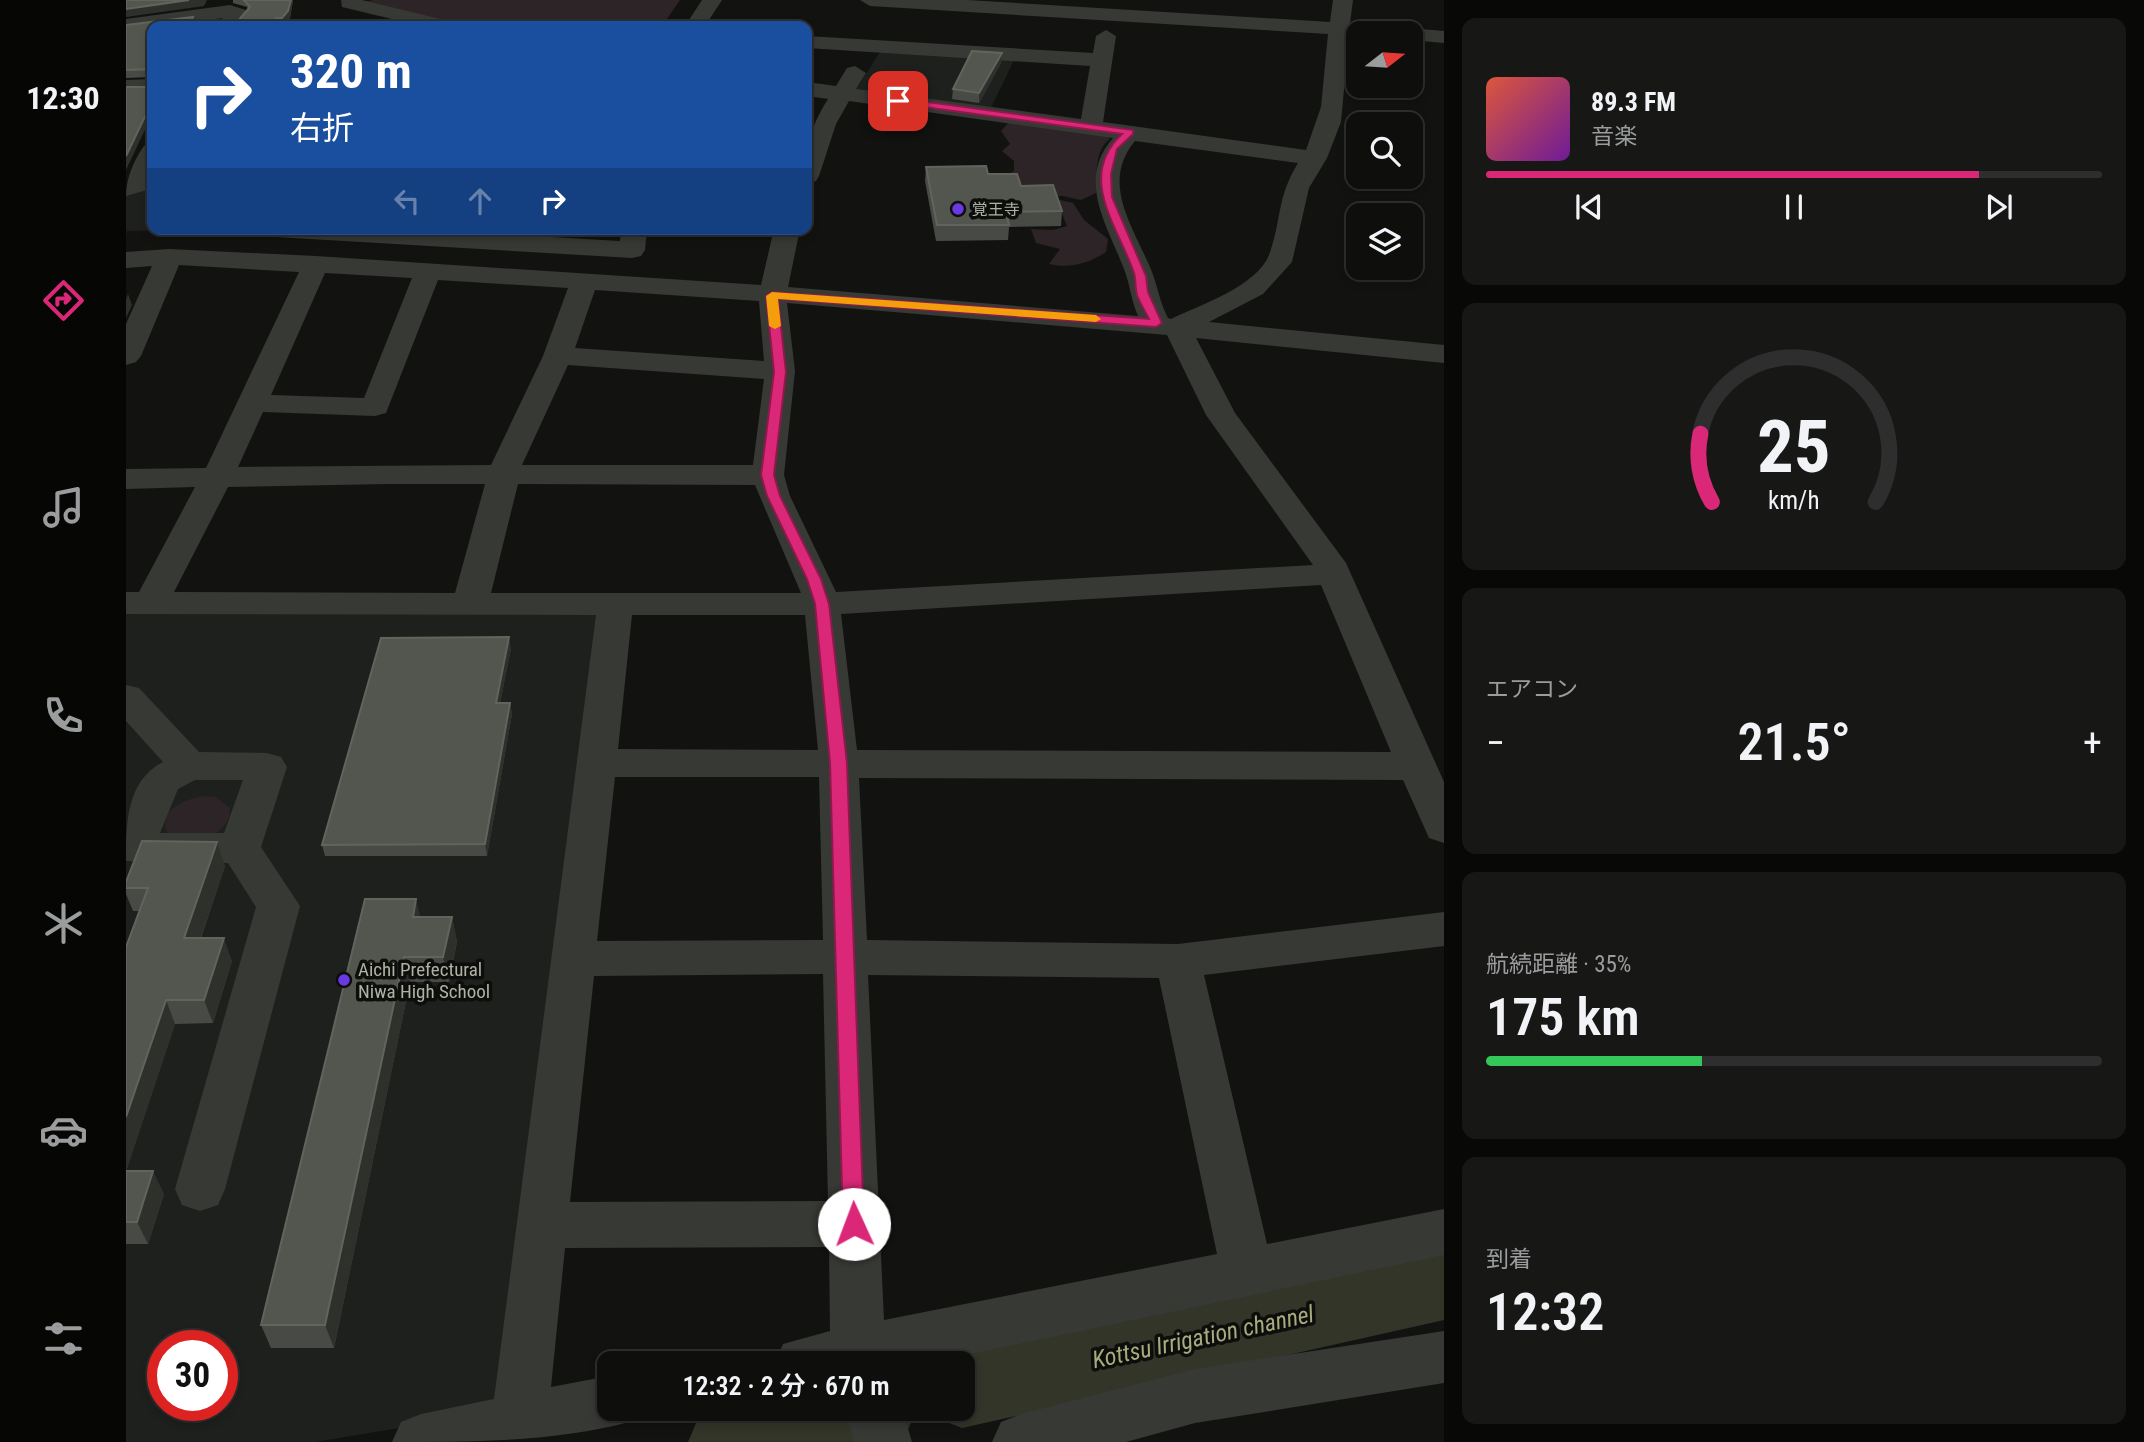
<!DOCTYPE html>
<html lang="ja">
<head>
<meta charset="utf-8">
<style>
	:root { --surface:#0e0e0d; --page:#171716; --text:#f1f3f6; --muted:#9b9c9d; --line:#2e2e2e; --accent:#db2777 }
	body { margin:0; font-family:"Roboto Condensed","Noto Sans JP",sans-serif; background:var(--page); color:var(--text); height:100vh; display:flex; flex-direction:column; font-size:26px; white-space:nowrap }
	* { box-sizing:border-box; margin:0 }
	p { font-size:23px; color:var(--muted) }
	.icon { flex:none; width:38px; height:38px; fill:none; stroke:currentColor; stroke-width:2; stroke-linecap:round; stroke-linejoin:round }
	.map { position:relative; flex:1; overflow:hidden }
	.sheet { display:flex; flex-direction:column; gap:18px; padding:18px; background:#080807; width:700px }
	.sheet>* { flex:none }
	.banner { position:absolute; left:21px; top:21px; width:665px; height:214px; border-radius:14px; box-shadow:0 4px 10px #0003,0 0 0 2px var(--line); background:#1a4fa0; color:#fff; overflow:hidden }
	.needle { width:46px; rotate:73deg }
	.fabs { position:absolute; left:1220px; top:21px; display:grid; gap:14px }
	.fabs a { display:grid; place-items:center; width:77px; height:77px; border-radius:14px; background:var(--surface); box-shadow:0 4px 10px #0003,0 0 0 2px var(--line); font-size:35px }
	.speed { position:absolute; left:21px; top:1330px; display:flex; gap:14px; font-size:35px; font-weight:700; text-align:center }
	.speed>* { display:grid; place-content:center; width:91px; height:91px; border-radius:50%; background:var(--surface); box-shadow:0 4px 10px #0003,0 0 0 2px var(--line); line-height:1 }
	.speed .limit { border:10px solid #d22; background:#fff; color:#111 }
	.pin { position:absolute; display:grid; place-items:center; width:60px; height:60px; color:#fff; margin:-30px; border-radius:14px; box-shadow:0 4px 10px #0006 }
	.me { position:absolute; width:77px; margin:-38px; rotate:358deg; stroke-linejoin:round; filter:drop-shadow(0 0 5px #0008) }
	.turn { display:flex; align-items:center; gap:24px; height:147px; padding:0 28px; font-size:32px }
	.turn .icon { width:91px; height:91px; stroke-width:2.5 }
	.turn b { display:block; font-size:49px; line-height:60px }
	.lanes { display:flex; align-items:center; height:66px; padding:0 28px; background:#0003; justify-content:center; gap:35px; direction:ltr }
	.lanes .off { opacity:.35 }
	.big { font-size:52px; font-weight:600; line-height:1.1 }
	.sheet .widget { flex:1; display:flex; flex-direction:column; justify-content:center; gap:10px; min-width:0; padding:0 24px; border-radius:14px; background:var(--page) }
	.sheet .dial { align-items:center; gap:0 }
	.dial svg { height:182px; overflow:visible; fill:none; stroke:var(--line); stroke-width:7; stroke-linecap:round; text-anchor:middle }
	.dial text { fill:var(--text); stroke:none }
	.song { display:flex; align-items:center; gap:21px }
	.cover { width:84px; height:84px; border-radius:10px; background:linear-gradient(135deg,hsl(10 70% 55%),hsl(280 70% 35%)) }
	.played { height:7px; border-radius:4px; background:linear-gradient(90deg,var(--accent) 80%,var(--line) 80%) }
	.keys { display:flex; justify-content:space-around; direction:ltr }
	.heat { display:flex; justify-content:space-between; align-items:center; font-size:38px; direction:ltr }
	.charge { height:10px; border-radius:5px; background:linear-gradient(90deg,#34c759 35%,var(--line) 0) }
	.trip { position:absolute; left:471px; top:1351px; width:378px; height:70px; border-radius:14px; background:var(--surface); box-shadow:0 4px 10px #0003,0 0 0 2px var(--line); font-weight:600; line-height:70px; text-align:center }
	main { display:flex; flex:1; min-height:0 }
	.tabs { display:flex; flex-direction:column; width:126px; justify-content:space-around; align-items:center; background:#060605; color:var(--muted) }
	.tabs .icon { width:49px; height:49px }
	.tabs .active { color:var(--accent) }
	.tabs b { font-size:32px; color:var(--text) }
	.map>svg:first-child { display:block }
	.built { fill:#1e201e; fill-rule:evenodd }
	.green { fill:#2c2426 }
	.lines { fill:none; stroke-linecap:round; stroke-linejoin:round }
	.river { fill:#343529; fill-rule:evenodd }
	.minor { fill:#373935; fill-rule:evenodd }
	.wall { fill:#484b45 }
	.shaded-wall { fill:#2e302c }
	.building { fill:#53564f; stroke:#61645d; stroke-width:2 }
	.route { fill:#db2777; stroke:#8e194d; stroke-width:2 }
	.slow { fill:#f59e0b }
	.poi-dot { fill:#6a39e3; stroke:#0d0e0c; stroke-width:2.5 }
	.labels { text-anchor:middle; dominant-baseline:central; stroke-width:7; stroke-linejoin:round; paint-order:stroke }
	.far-poi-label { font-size:16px; fill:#aeb2a4; stroke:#0d0e0c; text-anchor:start }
	.poi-label { font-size:19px; fill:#aeb2a4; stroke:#0d0e0c; text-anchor:start }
	.near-water-label { font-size:24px; font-style:italic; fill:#a7ab7d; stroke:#0d0e0c }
</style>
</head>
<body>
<main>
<nav class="tabs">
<b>12:30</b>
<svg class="icon active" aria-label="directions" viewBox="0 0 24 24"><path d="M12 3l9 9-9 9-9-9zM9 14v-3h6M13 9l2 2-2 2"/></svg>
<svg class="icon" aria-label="music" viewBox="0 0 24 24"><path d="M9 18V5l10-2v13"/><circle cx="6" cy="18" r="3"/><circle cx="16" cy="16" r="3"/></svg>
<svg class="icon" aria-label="phone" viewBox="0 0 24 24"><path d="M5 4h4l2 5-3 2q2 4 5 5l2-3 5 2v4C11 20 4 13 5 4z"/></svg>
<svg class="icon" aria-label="climate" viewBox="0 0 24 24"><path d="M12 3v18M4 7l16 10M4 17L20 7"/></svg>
<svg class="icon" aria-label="car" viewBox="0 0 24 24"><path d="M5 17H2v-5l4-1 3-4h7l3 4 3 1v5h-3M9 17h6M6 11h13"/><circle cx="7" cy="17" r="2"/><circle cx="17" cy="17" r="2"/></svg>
<svg class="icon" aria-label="filters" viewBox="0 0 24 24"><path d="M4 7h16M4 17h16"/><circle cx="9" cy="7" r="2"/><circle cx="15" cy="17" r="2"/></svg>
</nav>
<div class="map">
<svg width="1318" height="1442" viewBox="0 0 1318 1442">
	<rect width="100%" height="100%" fill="#121311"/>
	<path class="built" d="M 756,49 L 890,56 L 864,110 L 729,91 Z
		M 26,189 L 26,229 L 50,230 L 1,231 L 0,235 L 0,193 Z
		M 0,610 L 472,610 L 374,1411 L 189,1442 L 0,1442 ZM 37,1346 L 96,1346 L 96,1405 L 37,1405 Z"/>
	<path class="green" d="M 248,0 L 554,0 L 536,26 L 328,26 L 238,6 L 237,2 Z
		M 882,123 L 981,136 L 984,139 C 968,150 971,175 970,193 L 955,200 L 937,196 L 913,198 L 879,176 L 888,171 L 888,161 L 876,151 L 884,144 L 875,131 Z
		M 930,199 L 947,203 L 958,220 L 982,239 L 980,252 C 964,263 943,269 923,264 L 934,249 L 910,243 L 905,229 L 927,230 L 941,226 Z
		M 80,796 L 90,797 L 104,808 C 104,821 98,827 88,835 L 42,834 C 30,810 60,798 80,796 Z"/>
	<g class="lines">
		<path class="river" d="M 1318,1250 L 1318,1320 L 836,1428 L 808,1417 L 805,1409 L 836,1409 L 836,1363 L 808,1363 L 836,1352 Z
			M 586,1409 L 791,1409 L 779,1436 L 765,1442 L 562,1442 L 574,1414 Z"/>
		<path class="minor" d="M 215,0 L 236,0 L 327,22 L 330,26 L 295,26 L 216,7 Z
			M 576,0 L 596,0 L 579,26 L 559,26 Z
			M 734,0 L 841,0 L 1204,22 L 1207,0 L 1227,0 L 1224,23 L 1318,31 L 1318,43 L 1284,40 L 1284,33 L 1223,36 L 1215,122 L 1201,158 L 1183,188 L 1166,262 L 1137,294 L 1083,322 L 1318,345 L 1318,363 L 1070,338 L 1109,413 L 1220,563 L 1318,782 L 1318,843 L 1303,838 L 1277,780 L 733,778 L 741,940 L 1052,944 L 1318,912 L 1318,946 L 1078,975 L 1141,1244 L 1318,1209 L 1318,1255 L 801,1363 L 649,1363 L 657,1344 L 704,1331 L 703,1247 L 439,1248 L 425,1387 L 483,1376 L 483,1409 L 509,1409 L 503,1422 C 429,1442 345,1442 266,1442 L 275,1422 L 295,1414 L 368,1399 L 470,615 L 0,614 L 0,592 L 13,592 L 69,487 L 0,489 L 0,469 L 80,468 L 173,272 L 53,265 L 15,356 L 10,362 L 0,365 L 0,324 L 26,266 L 0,268 L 0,252 L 43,249 L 190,256 L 635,285 L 648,229 L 674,229 L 662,287 L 1012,316 C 1005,300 1004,284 998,269 C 981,225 950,180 987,138 L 723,101 L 710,124 L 693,176 L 690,181 L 681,183 C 681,145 682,131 702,99 L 681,96 L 681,82 L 710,86 L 721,68 L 729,66 L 740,73 L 730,89 L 955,119 L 964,66 L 681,48 L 681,36 L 967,53 L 970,36 L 980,30 L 990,36 L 977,122 L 1180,150 L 1195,107 L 1202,34 L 744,6 ZM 1009,141 L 1172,163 C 1150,199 1156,220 1143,255 C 1131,286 1074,305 1045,319 L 1042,318 C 1034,303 1032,288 1026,272 C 1009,229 973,184 1009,141 ZM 199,273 L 286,278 L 238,398 L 145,395 ZM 312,280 L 442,288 L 417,356 L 365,465 L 112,467 L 137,412 L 249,416 L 260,413 ZM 469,290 L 633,301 L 638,361 L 449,348 ZM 661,303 L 1041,335 L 1080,415 L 1187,565 L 710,592 L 664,496 L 658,475 L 669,371 ZM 442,365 L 638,379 L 627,465 L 396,465 ZM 262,484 L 359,484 L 329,593 L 48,592 L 102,487 ZM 392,484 L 629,485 L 675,593 L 365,593 ZM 1195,585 L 1265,752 L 731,750 L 715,614 ZM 506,615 L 679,615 L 692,750 L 492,749 ZM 489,777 L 693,777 L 697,940 L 471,941 ZM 697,974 L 702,1201 L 444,1202 L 468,976 ZM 742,975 L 1033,978 L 1091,1254 L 758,1320 Z
			M 104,5 L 120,10 L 123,14 L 112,26 L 90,26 L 97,18 L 0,31 L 0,19 Z
			M 26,79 L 26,93 L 0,94 L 0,80 Z
			M 26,144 L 24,185 L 21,190 L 0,196 C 0,180 7,161 18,146 Z
			M 137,229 L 286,229 L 494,241 L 495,229 L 521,229 L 519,250 L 515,256 L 506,258 L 150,237 L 141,234 Z
			M 0,685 L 13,688 L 73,752 L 141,753 L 155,757 L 161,767 L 135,847 L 174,906 L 99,1189 L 92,1205 L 74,1211 L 56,1205 L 49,1189 L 130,907 L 102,863 L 0,861 C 0,824 0,781 37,762 L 0,721 ZM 69,780 L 117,780 L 98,833 L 34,833 L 52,789 Z
			M 1318,1331 L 1318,1383 L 1069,1423 L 1000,1442 L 866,1442 L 875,1422 L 895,1414 L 1069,1369 Z
			M 720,1409 L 776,1409 L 786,1442 L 728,1442 Z"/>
	</g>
	<path class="wall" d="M 107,0 L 167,0 L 164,18 L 158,25 L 152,25 L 112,21 L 122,10 L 121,7 L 107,3 Z
		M 67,17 L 69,24 L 26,115 L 26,77 L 0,78 L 0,25 Z
		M 876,53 L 875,63 L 853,103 L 826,99 L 827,89 Z
		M 800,167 L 862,174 L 895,186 L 936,211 L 935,226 L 883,227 L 882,240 L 810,241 L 799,181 Z
		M 385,648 L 374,703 L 384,703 L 386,714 L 361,856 L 199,856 L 196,845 Z
		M 99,866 L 75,938 L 106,961 L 87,1023 L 49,1024 L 0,1171 L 38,1194 L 22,1244 L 0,1244 L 0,947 L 13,911 L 7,911 L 0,894 L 0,882 Z
		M 294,917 L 326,917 L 331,942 L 323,982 L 284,982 L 208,1348 L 145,1348 L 135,1325 Z"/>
	<path class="shaded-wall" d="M 63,0 L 81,0 L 78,6 L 0,17 L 0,9 Z
		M 165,0 L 167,0 L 164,18 L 158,25 L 156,18 Z
		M 67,17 L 69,24 L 68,26 L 63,26 Z
		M 150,18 L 151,26 L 146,26 Z
		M 876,53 L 875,63 L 853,103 L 853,93 Z
		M 26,102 L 26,115 L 0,170 L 0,156 Z
		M 2,294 L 6,305 L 0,318 L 0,299 Z
		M 383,637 L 385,648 L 372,714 L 370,703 Z
		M 384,703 L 386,714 L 361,856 L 359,844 Z
		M 91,842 L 99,866 L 67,961 L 58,938 Z
		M 290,899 L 296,924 L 287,917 Z
		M 326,917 L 331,942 L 323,982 L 317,957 Z
		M 98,938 L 106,961 L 87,1023 L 78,1000 Z
		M 278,957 L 284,982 L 208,1348 L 199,1325 Z
		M 40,1000 L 49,1024 L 0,1172 L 0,1117 Z
		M 27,1171 L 38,1194 L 22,1244 L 11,1222 Z"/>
	<path class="building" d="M 0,0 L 63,0 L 0,9 Z
		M 117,0 L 165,0 L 162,11 L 156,18 L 150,18 L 146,26 L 97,26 L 98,22 L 112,21 L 124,7 L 119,1 Z
		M 67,17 L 63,26 L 26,26 L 26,102 L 0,156 L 0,87 L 26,87 L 26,69 L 0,70 L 0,25 Z
		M 846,51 L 876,53 L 853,93 L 827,89 Z
		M 860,166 L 862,174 L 891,174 L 895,186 L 927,185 L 936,211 L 880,212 L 883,225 L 811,225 L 800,167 Z
		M 383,637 L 370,703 L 384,703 L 359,844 L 196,845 L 255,638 Z
		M 16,841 L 91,842 L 58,938 L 98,938 L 78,1000 L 40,1000 L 0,1117 L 0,947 L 22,888 L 0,888 L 0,882 Z
		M 239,899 L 290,899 L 287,917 L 326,917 L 317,957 L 278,957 L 199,1325 L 135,1325 Z
		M 0,1171 L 27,1171 L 11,1222 L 0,1222 Z"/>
	<path class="route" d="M 772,98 L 1007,130 L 1007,134 L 991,149 L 985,174 L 986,197 L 1020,276 L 1022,292 L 1036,323 L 1030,327 L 652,299 L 660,372 L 648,475 L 654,496 L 695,579 L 703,604 L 721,763 L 738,1224 L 735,1231 L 728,1234 L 720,1231 L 717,1224 L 704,763 L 689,604 L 681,579 L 641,496 L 635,475 L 648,372 L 640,296 L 646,292 L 1023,319 C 1019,311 1014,303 1011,295 C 1009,288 1010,280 1008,273 C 992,226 950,177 996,134 L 768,103 Z"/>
	<path class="slow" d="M 646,292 L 970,315 L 975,319 L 970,322 L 652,299 L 655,326 L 649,329 L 643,326 L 640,296 Z"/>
	<g class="poi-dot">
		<circle cx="832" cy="209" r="7"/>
		<circle cx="218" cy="980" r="7"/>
	</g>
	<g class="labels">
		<g class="far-poi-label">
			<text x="846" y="209">覚王寺</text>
		</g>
		<g class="poi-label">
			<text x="232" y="969">Aichi Prefectural<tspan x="232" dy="22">Niwa High School</tspan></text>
		</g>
		<g class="near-water-label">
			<text transform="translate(1077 1337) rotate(-12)">Kottsu Irrigation channel</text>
		</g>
	</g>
</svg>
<div class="fabs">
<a><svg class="needle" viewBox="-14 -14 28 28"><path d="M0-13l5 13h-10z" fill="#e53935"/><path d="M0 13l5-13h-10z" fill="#9b9c9d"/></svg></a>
<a><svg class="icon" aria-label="search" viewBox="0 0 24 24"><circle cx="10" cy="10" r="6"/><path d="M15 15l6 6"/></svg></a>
<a><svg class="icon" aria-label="layers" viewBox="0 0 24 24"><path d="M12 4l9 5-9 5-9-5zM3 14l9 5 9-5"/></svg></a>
</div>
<div class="speed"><div class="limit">30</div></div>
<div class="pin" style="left:772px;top:101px;background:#d93025"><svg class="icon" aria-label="arrive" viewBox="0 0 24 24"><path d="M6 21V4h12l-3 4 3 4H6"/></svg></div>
<svg class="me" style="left:728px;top:1224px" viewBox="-20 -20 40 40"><circle r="19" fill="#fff"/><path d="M0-13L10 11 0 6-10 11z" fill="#db2777"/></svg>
<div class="trip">12:32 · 2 分 · 670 m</div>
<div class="banner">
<div class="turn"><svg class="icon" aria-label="right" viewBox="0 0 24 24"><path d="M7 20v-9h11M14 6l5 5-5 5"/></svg><div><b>320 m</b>右折</div></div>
<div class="lanes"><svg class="icon off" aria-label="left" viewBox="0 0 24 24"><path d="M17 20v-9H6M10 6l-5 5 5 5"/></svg><svg class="icon off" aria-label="ahead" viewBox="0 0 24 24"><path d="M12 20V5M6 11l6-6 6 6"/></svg><svg class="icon" aria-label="right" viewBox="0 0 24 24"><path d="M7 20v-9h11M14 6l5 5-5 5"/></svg></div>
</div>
</div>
<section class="sheet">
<div class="widget">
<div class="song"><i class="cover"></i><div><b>89.3 FM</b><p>音楽</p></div></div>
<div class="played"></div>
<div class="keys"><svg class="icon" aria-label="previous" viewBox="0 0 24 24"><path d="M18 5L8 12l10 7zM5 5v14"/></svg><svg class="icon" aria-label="pause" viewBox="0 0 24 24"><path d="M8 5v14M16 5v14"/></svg><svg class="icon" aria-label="next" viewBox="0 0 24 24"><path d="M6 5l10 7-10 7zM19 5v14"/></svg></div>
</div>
<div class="widget dial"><svg viewBox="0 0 100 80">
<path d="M14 69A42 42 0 1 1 86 69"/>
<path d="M14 69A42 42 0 0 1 9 39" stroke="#db2777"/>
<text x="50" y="56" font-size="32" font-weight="700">25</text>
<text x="50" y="72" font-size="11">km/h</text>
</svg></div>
<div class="widget"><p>エアコン</p>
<div class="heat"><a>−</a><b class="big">21.5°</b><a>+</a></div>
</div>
<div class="widget"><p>航続距離 · 35%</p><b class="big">175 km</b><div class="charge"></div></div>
<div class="widget"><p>到着</p><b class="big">12:32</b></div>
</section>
</main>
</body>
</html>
